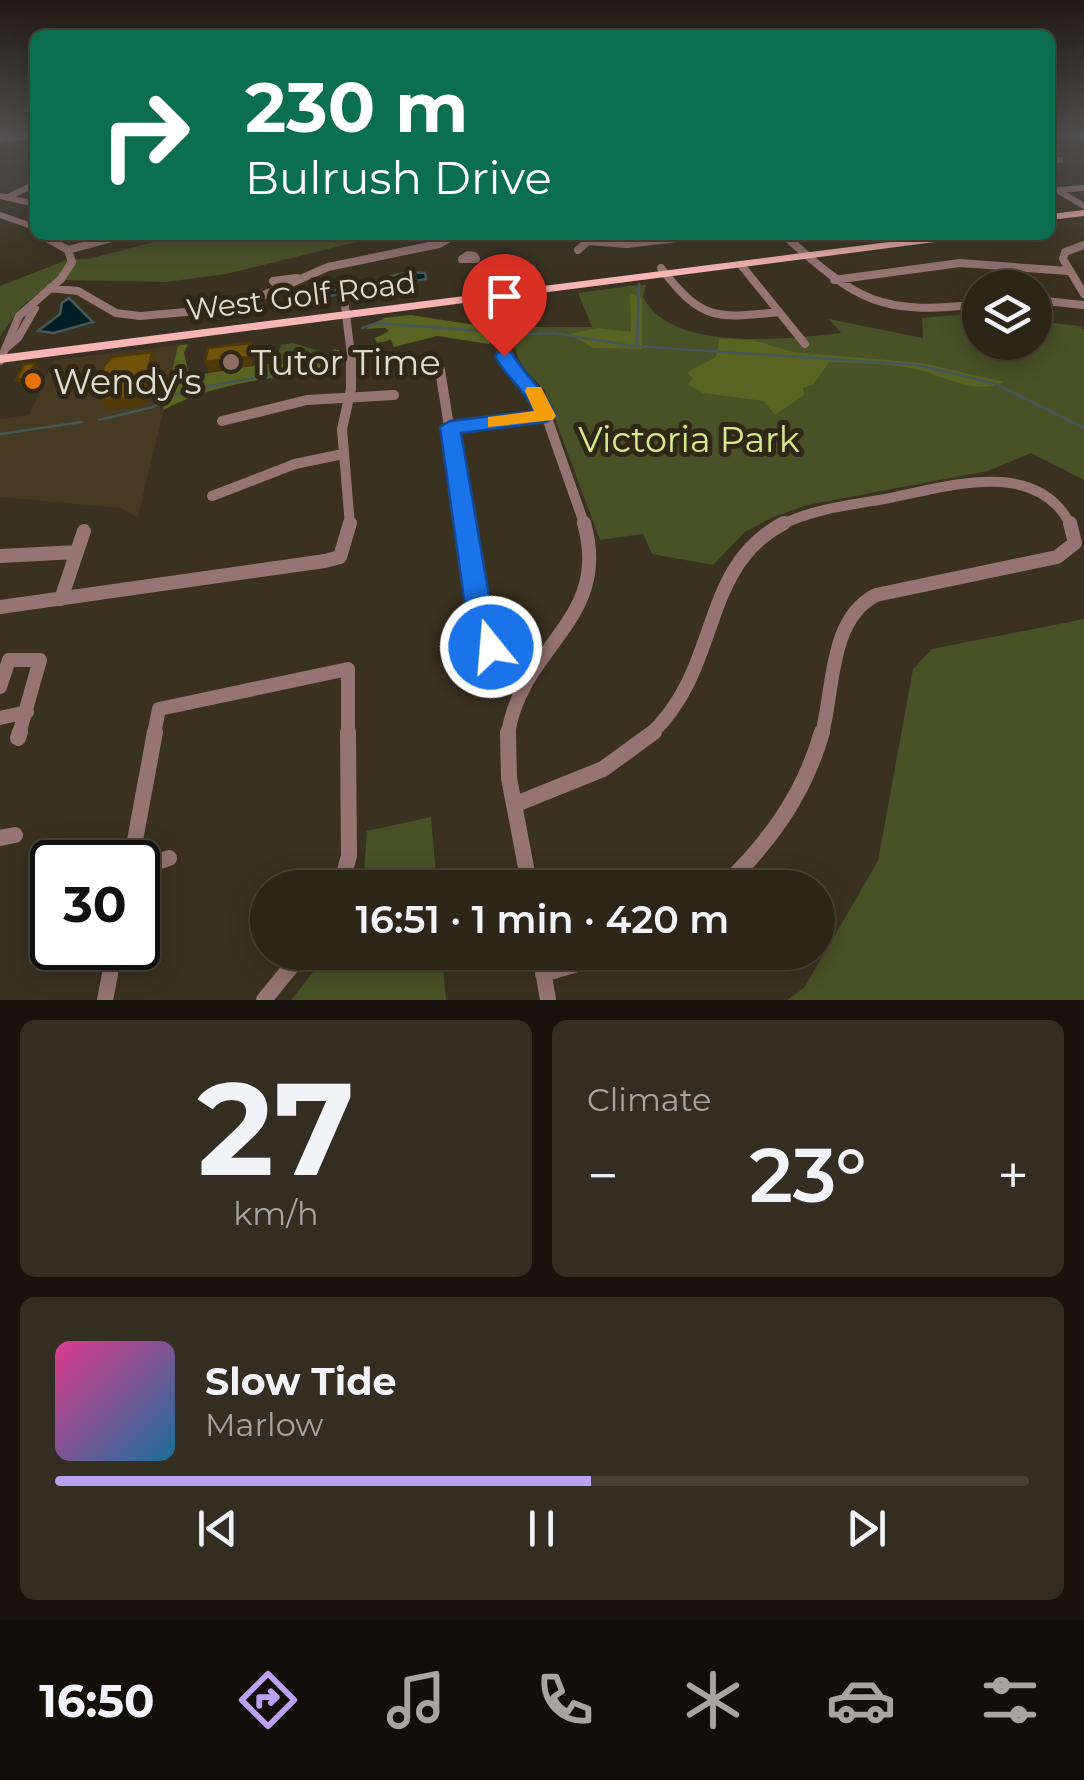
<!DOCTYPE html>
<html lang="en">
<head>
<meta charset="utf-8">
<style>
	:root { --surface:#2c2518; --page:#342d21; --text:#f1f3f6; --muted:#a6a5a2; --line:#484237; --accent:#bca0f2 }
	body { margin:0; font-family:Montserrat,sans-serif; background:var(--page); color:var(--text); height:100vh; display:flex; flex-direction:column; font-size:38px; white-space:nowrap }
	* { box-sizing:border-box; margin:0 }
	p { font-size:32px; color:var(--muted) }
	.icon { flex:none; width:55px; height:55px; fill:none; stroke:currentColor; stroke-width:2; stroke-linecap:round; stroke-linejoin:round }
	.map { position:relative; height:1000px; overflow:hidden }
	.side { display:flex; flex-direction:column; gap:20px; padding:20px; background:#18140d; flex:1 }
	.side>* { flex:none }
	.banner { position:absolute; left:30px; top:30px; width:1025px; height:210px; border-radius:15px; box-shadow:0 5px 25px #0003,0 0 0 2px var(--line); background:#0b6e4f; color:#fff; overflow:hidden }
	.tools { position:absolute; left:962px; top:270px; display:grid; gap:20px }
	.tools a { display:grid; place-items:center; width:90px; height:90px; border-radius:50%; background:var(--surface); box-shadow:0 5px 25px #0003,0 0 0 2px var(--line); font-size:50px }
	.speed { position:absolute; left:30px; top:840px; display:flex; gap:20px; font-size:50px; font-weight:700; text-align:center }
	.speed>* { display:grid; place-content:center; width:130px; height:130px; border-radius:50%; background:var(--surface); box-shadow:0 5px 25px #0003,0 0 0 2px var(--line); line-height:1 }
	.speed .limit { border:5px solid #111; border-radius:15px; background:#fff; color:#111 }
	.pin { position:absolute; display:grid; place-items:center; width:85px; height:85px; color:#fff; margin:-102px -42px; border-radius:50% 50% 50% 0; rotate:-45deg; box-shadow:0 0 10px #0007 }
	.pin .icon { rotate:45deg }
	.me { position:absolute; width:110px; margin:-55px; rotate:343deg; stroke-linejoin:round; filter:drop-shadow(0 0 8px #0008) }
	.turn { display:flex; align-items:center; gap:35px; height:210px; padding:0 50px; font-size:45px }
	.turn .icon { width:130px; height:130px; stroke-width:2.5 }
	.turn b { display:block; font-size:70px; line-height:85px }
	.big { font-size:75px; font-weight:600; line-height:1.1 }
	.side .card { flex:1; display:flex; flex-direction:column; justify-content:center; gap:15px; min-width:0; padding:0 35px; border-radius:15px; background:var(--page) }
	.side .dial { align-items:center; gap:0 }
	.dial b { font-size:130px; line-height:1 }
	.song { display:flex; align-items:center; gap:30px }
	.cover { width:120px; height:120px; border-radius:15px; background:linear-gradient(135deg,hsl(330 70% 55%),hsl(200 70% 35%)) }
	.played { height:10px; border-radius:5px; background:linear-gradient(90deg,var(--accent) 55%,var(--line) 55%) }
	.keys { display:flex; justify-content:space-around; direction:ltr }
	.heat { display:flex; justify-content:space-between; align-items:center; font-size:55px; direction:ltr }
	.side .tiles { flex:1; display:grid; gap:20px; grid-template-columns:1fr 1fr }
	.card:last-child { grid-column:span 2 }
	.trip { position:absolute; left:250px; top:870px; width:585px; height:100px; border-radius:50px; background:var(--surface); box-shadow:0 5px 25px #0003,0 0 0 2px var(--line); font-weight:600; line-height:100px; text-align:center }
	.tab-bar { display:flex; height:160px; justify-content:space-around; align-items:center; background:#120f0a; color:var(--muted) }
	.tab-bar .icon { width:70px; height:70px }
	.tab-bar .on { color:var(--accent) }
	.tab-bar b { font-size:45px; color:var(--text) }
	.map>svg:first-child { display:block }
	.built { fill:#473a23 }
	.green { fill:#495126 }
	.forest { fill:#596422 }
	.water { fill:#021f25; stroke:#455758; stroke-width:2.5 }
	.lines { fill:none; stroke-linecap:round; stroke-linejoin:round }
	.stream { stroke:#455758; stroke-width:2.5 }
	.minor-far4 { stroke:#957473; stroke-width:6 }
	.minor-far3 { stroke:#957473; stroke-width:8 }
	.minor-far2 { stroke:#957473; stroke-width:10 }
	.minor-far1 { stroke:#957473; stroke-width:14 }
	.minor { stroke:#957473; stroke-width:16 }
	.major { fill:#f7b5b3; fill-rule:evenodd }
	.shaded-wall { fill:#4e3907 }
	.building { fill:#70520a; stroke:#4e3907; stroke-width:2.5 }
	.route { fill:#1a73e8; stroke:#114b97; stroke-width:2.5 }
	.slow { fill:#f59e0b }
	.education-dot { fill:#8d6e63; stroke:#302716; stroke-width:4 }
	.food-dot { fill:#e8710a; stroke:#302716; stroke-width:4 }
	.labels { text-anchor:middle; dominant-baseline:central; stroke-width:10; stroke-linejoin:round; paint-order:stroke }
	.far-street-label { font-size:30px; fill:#e0dbd0; stroke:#302716 }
	.poi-label { font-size:35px; fill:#e0dbd0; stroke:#302716; text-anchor:start }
	.park-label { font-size:35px; fill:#d7e98b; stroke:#302716 }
</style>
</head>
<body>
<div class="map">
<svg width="1084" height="1000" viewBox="0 0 1084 1000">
	<rect width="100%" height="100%" fill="#3a3120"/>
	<path class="built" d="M 179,345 L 138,517 L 120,508 L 0,497 L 0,419 L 29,415 L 54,360 Z"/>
	<path class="green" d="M 181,235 L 385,235 L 226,274 L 166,282 L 56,280 L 22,306 L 0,336 L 0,286 L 67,260 L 88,259 Z
		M 637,285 L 646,285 L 643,297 C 670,353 789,339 841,333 L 829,319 L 923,338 L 922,318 L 980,313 L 980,342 L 1035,342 L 1035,321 L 1080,326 L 1084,329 L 1084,480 L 1031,453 L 988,471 L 807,505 L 771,518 L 745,532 L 713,565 L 652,554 L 643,534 L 600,540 L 544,389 C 527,373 501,348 526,327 L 592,327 L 578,293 Z
		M 293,343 L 330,354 L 313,367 L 287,371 L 286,364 L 276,361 L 281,345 Z
		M 1084,619 L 1084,1000 L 787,1000 L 804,988 L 878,861 L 913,669 L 932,649 Z
		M 431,817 L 437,887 L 363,887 L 367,831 Z
		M 329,952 L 442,953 L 446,1000 L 291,1000 Z"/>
	<path class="forest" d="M 630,293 L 642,299 L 642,349 L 593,348 L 570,334 L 598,328 L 631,332 Z
		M 411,315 L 500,329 L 489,344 L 437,336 L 394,347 L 391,340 L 377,343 L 375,338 L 389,331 L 385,328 L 365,329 L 384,318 Z
		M 719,339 L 753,340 L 793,352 L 922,363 L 1004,382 C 976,396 941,375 915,369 C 887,363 857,363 829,362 L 814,384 L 803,388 L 804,395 L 775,415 L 764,401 L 703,393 L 688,385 L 692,378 L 687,372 L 716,357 Z
		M 188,344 L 184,352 L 189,376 C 209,374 274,360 286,364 L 288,371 C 308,370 320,364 335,350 L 339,350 L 339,369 C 280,377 217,381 163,410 L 178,346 Z"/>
	<path class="water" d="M 408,272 L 425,273 L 426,279 L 318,298 L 316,295 Z
		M 69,298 L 93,322 L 54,333 L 38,331 L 60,314 L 62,303 Z"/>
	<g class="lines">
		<path class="stream" d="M 362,328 L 377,323 L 495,332
			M 522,335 L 553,333 L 634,346 L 918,365 L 996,384 L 1084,428
			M 637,344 L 639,284
			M 99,420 L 153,407 L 171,396 L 204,387 L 313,367 L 335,350
			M 0,434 L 82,422"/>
		<path class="minor-far4" d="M 0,139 L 35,136
			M 1050,161 L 1060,160
			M 1050,186 L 1084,206
			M 1058,190 L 1083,188
			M 0,196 L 35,204
			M 8,197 L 35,184
			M 0,215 L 35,227"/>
		<path class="minor-far3" d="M 784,235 C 857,301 880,316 980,304
			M 1084,245 L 1065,252 L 1063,259 L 1084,294
			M 68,250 L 123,235
			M 578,250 L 588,241 L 627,244 L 702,235
			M 468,255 L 474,256 L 476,259 L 462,259 Z
			M 741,265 L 805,344
			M 661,268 C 701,320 714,319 779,312
			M 834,280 L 960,263 L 1068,271
			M 50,288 L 78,291 L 116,313 L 140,316 L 198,311 L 264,295 L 328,267 L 439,244 L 455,235
			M 279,288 L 273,281 L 297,278
			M 1035,300 L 1084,305
			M 345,306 L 352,363
			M 6,348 L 18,338 L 35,308
			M 0,361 L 19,316 L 61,279 L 72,262 L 68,250 L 42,235
			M 507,363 C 496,333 523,320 539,299 L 533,283"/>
		<path class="minor-far2" d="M 506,360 L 542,404 L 585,526
			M 440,370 L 465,526
			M 222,421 L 307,400 L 394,395
			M 450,427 L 546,416
			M 212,496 L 295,464 L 343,454
			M 350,526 L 342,429 L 351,389 L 351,360
			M 779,526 C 812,509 849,505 885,499 C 943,488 1037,455 1071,526"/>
		<path class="minor-far1" d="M 465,523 L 479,613 L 491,647 L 525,674
			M 0,556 L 77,552
			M 61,599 L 84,531
			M 0,607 L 325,561 L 340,557 L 350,523
			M 0,687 L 9,660 L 40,660 L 19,734
			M 0,718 L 27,712
			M 154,734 L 159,709 L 348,669 L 348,734
			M 508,734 C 521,646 612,620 584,523
			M 651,734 C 722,667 699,567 784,523
			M 822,734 C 834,688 829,619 876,595 L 1057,557 L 1075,543 L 1070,523"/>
		<path class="minor" d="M 508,732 L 509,778 L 530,888
			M 18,738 L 20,732
			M 516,804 L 603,769 L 654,732
			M 0,838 L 15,835
			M 131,862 L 155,732
			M 138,869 L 169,858
			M 340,888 L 349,856 L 348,732
			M 722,888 C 769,843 804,795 822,732
			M 540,952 L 548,1000
			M 543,974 L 618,952
			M 105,1000 L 115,948
			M 264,1000 L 303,952"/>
		<path class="major" d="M 1084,210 L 1084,216 L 1050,220 L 1050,214 Z
			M 944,235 L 971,235 L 966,238 L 0,363 L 0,355 Z"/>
	</g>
	<path class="shaded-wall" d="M 250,343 L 253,352 L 252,366 L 209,372 L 205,362 Z
		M 152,352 L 157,361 L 148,399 L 142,406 L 107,410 L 101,401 Z
		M 35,363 L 41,372 L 35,388 L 23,389 L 16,380 Z"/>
	<path class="building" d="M 250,343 L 249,357 L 205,362 L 208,348 Z
		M 152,352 L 143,390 L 137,396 L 101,401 L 105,389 L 97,388 L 104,366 L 112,357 Z
		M 35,363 L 29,378 L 16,380 L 24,364 Z"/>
	<linearGradient id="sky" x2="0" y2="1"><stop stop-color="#201b12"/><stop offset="0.49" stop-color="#4f4e4e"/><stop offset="1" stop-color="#4f4e4e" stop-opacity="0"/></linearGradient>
	<rect width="1084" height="274" fill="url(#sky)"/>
	<path class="route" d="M 498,352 L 511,352 C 525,376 545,390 556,416 L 546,422 L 461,433 L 492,613 L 505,647 L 501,655 L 482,655 L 466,613 L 440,427 L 450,421 L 534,411 C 525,389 506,378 495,356 Z"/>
	<path class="slow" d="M 527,387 L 541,387 L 556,416 L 553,420 L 488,427 L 488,417 L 534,411 L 525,391 Z"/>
	<circle class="education-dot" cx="231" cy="362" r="10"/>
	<circle class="food-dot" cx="33" cy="381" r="10"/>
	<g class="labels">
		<g class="far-street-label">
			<text transform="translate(301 296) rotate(-7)">West Golf Road</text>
		</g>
		<g class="poi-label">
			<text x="251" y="362">Tutor Time</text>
			<text x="53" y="381">Wendy's</text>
		</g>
		<g class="park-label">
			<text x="689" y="439">Victoria Park</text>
		</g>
	</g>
</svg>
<div class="tools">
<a><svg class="icon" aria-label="layers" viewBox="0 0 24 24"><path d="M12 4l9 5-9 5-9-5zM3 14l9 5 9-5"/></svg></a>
</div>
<div class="speed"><div class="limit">30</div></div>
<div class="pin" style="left:504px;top:356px;background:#d93025"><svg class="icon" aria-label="arrive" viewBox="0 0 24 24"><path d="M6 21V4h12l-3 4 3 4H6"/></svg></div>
<svg class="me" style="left:491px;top:647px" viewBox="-20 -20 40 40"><circle r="17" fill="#1a73e8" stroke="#fff" stroke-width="3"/><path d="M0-11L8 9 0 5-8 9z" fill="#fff"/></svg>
<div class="trip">16:51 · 1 min · 420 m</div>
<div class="banner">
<div class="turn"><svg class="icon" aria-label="right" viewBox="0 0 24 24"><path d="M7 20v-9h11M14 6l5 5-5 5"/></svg><div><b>230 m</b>Bulrush Drive</div></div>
</div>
</div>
<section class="side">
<div class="tiles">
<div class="card dial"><b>27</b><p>km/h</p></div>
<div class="card"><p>Climate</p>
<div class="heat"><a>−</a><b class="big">23°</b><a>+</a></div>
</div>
<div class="card">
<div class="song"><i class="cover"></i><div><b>Slow Tide</b><p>Marlow</p></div></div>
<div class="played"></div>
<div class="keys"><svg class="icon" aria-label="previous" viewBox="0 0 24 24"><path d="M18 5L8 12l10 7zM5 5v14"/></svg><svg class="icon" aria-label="pause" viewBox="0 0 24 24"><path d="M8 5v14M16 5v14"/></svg><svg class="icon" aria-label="next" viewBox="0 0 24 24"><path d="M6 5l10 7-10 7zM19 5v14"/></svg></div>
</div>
</div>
</section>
<nav class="tab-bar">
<b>16:50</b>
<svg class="icon on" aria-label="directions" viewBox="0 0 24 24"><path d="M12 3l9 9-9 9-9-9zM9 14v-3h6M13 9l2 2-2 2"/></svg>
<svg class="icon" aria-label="music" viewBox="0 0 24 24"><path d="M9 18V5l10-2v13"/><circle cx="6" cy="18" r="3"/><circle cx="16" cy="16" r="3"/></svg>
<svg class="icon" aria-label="phone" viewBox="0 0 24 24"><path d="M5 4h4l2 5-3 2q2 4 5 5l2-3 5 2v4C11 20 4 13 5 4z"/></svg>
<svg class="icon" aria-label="climate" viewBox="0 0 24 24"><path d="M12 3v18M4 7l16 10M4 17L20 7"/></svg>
<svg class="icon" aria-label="car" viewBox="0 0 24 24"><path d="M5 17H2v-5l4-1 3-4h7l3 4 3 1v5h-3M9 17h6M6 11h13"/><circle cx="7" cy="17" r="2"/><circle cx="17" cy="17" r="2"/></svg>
<svg class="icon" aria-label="filters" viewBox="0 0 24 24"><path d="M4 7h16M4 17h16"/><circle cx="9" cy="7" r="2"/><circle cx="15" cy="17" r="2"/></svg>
</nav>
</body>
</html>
